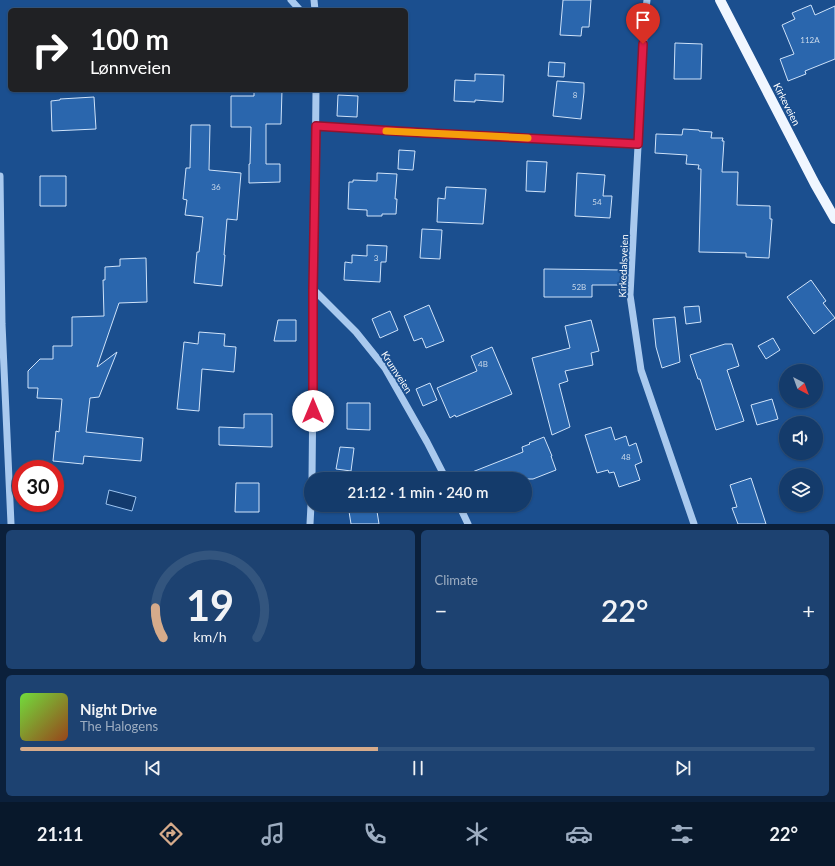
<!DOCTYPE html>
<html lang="en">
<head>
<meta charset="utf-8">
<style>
	:root { --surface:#143b6b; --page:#1d4271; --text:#f1f3f6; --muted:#9dadc1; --line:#33557e; --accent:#d6ab8b }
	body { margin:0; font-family:Lato,sans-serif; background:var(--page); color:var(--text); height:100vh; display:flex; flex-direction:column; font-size:15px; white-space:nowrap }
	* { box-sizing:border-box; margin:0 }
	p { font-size:13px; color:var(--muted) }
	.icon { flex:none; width:22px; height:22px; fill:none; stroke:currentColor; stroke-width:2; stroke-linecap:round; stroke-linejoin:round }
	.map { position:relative; height:524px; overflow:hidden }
	.sheet { display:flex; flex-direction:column; gap:6px; padding:6px; background:#0b203b; flex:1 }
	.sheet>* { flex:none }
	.hud { position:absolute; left:8px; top:8px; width:400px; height:84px; border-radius:6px; box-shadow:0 1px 3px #0004,0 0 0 1px var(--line); background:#202124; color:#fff; overflow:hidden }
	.needle { width:26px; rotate:139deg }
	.tools { position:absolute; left:779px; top:364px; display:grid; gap:8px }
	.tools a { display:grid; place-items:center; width:44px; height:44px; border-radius:50%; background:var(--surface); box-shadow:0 1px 3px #0004,0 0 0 1px var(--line); font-size:20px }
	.speed { position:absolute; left:12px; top:460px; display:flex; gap:8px; font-size:20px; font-weight:700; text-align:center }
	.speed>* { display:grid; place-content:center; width:52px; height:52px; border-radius:50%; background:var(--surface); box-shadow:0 1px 3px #0004,0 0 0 1px var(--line); line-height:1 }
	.speed .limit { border:6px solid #d22; background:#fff; color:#111 }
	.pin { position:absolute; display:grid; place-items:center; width:34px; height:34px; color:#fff; margin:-41px -17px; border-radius:50% 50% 50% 0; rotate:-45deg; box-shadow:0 0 4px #0007 }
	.pin .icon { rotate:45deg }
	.me { position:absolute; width:44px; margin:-22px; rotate:0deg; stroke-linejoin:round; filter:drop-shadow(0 0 3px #0008) }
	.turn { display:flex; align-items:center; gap:14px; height:84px; padding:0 16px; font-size:18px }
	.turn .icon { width:52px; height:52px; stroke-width:2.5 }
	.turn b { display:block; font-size:28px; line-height:34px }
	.big { font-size:30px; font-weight:600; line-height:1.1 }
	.sheet .tile { flex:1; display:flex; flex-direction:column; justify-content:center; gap:6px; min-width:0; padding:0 14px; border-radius:6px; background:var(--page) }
	.sheet .dial { align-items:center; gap:0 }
	.dial svg { height:104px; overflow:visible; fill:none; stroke:var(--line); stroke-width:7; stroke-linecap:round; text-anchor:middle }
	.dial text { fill:var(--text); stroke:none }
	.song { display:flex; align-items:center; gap:12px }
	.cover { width:48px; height:48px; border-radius:6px; background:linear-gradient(135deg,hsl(100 70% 55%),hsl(20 70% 35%)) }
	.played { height:4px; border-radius:2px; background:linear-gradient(90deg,var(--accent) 45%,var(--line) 45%) }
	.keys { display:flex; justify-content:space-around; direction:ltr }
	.heat { display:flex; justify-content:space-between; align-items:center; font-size:22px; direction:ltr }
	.sheet .tiles { flex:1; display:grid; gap:6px; grid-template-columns:1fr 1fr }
	.tile:last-child { grid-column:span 2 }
	.trip { position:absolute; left:304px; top:472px; width:228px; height:40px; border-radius:20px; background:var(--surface); box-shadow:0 1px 3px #0004,0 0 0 1px var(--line); font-weight:600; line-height:40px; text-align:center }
	.tab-bar { display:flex; height:64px; justify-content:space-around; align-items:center; background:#08182b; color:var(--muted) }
	.tab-bar .icon { width:28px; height:28px }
	.tab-bar .active { color:var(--accent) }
	.tab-bar b { font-size:18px; color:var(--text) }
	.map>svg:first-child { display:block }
	.water { fill:#123a6d; stroke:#9cc4f0 }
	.building { fill:#2a66ad; stroke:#cfe3fa }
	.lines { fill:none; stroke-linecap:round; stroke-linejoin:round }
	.minor { stroke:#a9c9ee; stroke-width:7 }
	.major { stroke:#f0f6ff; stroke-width:10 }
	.route-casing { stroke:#92132f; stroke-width:10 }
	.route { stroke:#e11d48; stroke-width:7 }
	.slow { stroke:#f59e0b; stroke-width:7 }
	.labels { text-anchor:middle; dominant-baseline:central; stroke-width:4; stroke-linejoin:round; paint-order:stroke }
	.number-label { font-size:8px; fill:#cad9ea }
	.street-label { font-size:10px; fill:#fff; stroke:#1b4f8f }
</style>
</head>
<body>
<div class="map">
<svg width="835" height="524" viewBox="0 0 835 524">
	<rect width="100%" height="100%" fill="#1b4f8f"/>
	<path class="water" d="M 109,490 L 136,497 L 132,511 L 106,504 Z"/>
	<path class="building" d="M 563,0 L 591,0 L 589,27 L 582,27 L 581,36 L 560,35 Z
		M 811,5 L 815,15 L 835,6 L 835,59 L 805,71 L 806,74 L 788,81 L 780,59 L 794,54 L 782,25 L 795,19 L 792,13 Z
		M 675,43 L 702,44 L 701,79 L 674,79 Z
		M 549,62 L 565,63 L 564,77 L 548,76 Z
		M 475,74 L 504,75 L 503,102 L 475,100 L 475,102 L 454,101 L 455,80 L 475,81 Z
		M 557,81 L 584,83 L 584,92 L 581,119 L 553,116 Z
		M 254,90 L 282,90 L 281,124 L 266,124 L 266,164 L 280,164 L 280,182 L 249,183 L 249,164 L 250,164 L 251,127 L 231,127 L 231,96 L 254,96 Z
		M 338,95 L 358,96 L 357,117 L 337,116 Z
		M 94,97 L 96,129 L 52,131 L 51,101 L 60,100 L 60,99 Z
		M 191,125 L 210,125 L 209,170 L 241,173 L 237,220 L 227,219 L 224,255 L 225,255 L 222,286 L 194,283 L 197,252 L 199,252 L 203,217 L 185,215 L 187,200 L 183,199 L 186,168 L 190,168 Z
		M 683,129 L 699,130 L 699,131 L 712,132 L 711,138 L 723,138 L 722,141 L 724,141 L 722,172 L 738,172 L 737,205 L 770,206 L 770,219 L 772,219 L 769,258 L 746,257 L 746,253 L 699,252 L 701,169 L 698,169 L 699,165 L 686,164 L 687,155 L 655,153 L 656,134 L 682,135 Z
		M 399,150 L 415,151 L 413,170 L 398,169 Z
		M 527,161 L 547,162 L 545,192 L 526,191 Z
		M 377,173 L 397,174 L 395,199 L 397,199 L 396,214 L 382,214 L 382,216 L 367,216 L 367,210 L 348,209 L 349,182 L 353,182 L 353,180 L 377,181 Z
		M 577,173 L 605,175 L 603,196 L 612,196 L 610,218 L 575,216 Z
		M 40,176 L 66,176 L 66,206 L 40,206 Z
		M 446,187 L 486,189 L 483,224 L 437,222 L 438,198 L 445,199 Z
		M 422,229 L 442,230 L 440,259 L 420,258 Z
		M 367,245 L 387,246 L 386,262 L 381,262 L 380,282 L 344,280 L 345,262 L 352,263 L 352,255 L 367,256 Z
		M 146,258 L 147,302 L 119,303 L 97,367 L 117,352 L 99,397 L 90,398 L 86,432 L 143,438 L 141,461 L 84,456 L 83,464 L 53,461 L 56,431 L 59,432 L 62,399 L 37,398 L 38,388 L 28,388 L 28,371 L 40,359 L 53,359 L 53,346 L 72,346 L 72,317 L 104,316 L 103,280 L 105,280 L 105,267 L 120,266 L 120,259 Z
		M 544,269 L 621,270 L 621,285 L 592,285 L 592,297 L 544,297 Z
		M 811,280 L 826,301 L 823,303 L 835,318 L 814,334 L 787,297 Z
		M 429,305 L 444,341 L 426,348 L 422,338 L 414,341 L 404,316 Z
		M 699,306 L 701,322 L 686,324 L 684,307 Z
		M 390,311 L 398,330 L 380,338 L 372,319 Z
		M 675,317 L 680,362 L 662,368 L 656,347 L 653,319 Z
		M 278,320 L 296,320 L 296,341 L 274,341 Z
		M 591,320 L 599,351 L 591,353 L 593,365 L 565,371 L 568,381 L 559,384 L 570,427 L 552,435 L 532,358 L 570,348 L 565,326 Z
		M 199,332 L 225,334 L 224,346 L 236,347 L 234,372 L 202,369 L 199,411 L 177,409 L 184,342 L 198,344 Z
		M 773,338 L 780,350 L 766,359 L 758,346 Z
		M 725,344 L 732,344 L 739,366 L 727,370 L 744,421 L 716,430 L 700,379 L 698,379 L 690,355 Z
		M 492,347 L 512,394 L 456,417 L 455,415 L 450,418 L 437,388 L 477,371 L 471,356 Z
		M 430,383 L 437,400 L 423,406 L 416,389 Z
		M 772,399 L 778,419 L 757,425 L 751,405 Z
		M 347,403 L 370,403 L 370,430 L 347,429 Z
		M 244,414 L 272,414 L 272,447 L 219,445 L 219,427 L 244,428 Z
		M 611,427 L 615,440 L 626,436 L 629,446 L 636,443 L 642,462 L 635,465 L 640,480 L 619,487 L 614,472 L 609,473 L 608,470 L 597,473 L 585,435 Z
		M 544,437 L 552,456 L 551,456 L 556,470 L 533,479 L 457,479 L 457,478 L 523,452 L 522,447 L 530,444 L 529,443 Z
		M 340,447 L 354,448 L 351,471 L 336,469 Z
		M 751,478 L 766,524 L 738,524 L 732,508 L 737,507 L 730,485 Z
		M 236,483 L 259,483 L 259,512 L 235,512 Z
		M 348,505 L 376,505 L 379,524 L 351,524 Z"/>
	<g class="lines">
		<path class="minor" d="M 291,0 L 300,10
			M 314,0 L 315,10
			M 647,0 L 645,16 L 630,295 L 641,370 L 694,524
			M 316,126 L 426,133 L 638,144
			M 0,176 L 2,324 L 11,524
			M 313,289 L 356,332 L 385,368 L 427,442 L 446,479
			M 312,479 L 316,90
			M 459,505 L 468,524
			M 310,524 L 311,505"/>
		<path class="major" d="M 720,0 L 815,184 L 835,219"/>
	</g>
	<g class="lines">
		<defs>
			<path id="route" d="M 313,411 L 313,289 L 316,126 L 426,133 L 638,144 L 643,44"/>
		</defs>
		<use href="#route" class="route-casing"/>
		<use href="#route" class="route"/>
		<path class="slow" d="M 386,131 L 528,138"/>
	</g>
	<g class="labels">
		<g class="number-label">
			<text x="810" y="40">112A</text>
			<text x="575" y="95">8</text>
			<text x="216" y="187">36</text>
			<text x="597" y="202">54</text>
			<text x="376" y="258">3</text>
			<text x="579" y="287">52B</text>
			<text x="483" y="364">4B</text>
			<text x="626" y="457">48</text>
		</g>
		<g class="street-label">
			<text transform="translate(787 104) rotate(63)">Kirkeveien</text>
			<text transform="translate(623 266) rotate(-88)">Kirkedalsveien</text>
			<text transform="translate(397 372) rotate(57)">Krumveien</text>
		</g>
	</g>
</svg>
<div class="tools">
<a><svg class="needle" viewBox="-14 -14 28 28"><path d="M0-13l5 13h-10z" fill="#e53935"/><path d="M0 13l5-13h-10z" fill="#9dadc1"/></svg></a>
<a><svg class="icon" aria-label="sound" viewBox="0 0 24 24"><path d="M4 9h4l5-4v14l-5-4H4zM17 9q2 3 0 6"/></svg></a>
<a><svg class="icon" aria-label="layers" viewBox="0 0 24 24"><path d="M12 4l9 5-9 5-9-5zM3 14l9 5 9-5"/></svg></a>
</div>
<div class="speed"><div class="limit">30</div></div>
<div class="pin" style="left:643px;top:44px;background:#d93025"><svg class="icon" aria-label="arrive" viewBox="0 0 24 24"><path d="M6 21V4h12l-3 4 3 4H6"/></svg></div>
<svg class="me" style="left:313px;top:411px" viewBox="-20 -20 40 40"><circle r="19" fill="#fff"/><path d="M0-13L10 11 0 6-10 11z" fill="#e11d48"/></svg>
<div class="trip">21:12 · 1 min · 240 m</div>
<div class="hud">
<div class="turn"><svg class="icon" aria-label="right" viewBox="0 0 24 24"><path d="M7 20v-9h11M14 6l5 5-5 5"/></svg><div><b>100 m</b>Lønnveien</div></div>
</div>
</div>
<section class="sheet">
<div class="tiles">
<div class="tile dial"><svg viewBox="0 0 100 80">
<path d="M14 69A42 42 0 1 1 86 69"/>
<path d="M14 69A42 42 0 0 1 8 46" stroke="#d6ab8b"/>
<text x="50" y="56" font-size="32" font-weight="700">19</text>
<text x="50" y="72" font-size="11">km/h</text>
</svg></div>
<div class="tile"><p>Climate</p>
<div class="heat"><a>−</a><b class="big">22°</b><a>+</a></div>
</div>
<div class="tile">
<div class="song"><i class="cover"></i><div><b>Night Drive</b><p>The Halogens</p></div></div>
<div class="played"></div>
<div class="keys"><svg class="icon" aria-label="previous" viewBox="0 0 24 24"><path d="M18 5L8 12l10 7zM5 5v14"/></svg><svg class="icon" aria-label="pause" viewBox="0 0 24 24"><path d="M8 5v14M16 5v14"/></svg><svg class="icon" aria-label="next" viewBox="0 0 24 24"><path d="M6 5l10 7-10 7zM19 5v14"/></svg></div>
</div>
</div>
</section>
<nav class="tab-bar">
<b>21:11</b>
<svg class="icon active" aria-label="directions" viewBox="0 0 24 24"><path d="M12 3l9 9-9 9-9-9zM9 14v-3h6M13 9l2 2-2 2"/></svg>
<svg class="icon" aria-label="music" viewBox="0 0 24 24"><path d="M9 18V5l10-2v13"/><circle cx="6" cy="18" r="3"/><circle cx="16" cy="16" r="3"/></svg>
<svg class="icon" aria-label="phone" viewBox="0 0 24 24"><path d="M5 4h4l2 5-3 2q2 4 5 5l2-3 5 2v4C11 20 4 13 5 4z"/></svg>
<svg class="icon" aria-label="climate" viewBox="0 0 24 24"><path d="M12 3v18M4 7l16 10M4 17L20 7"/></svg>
<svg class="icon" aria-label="car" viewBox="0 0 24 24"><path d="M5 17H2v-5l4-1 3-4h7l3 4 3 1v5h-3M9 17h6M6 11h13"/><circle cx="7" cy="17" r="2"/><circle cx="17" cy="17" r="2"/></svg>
<svg class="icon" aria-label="filters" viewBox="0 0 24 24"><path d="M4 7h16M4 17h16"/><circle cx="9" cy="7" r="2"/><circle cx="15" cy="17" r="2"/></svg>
<b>22°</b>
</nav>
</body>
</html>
